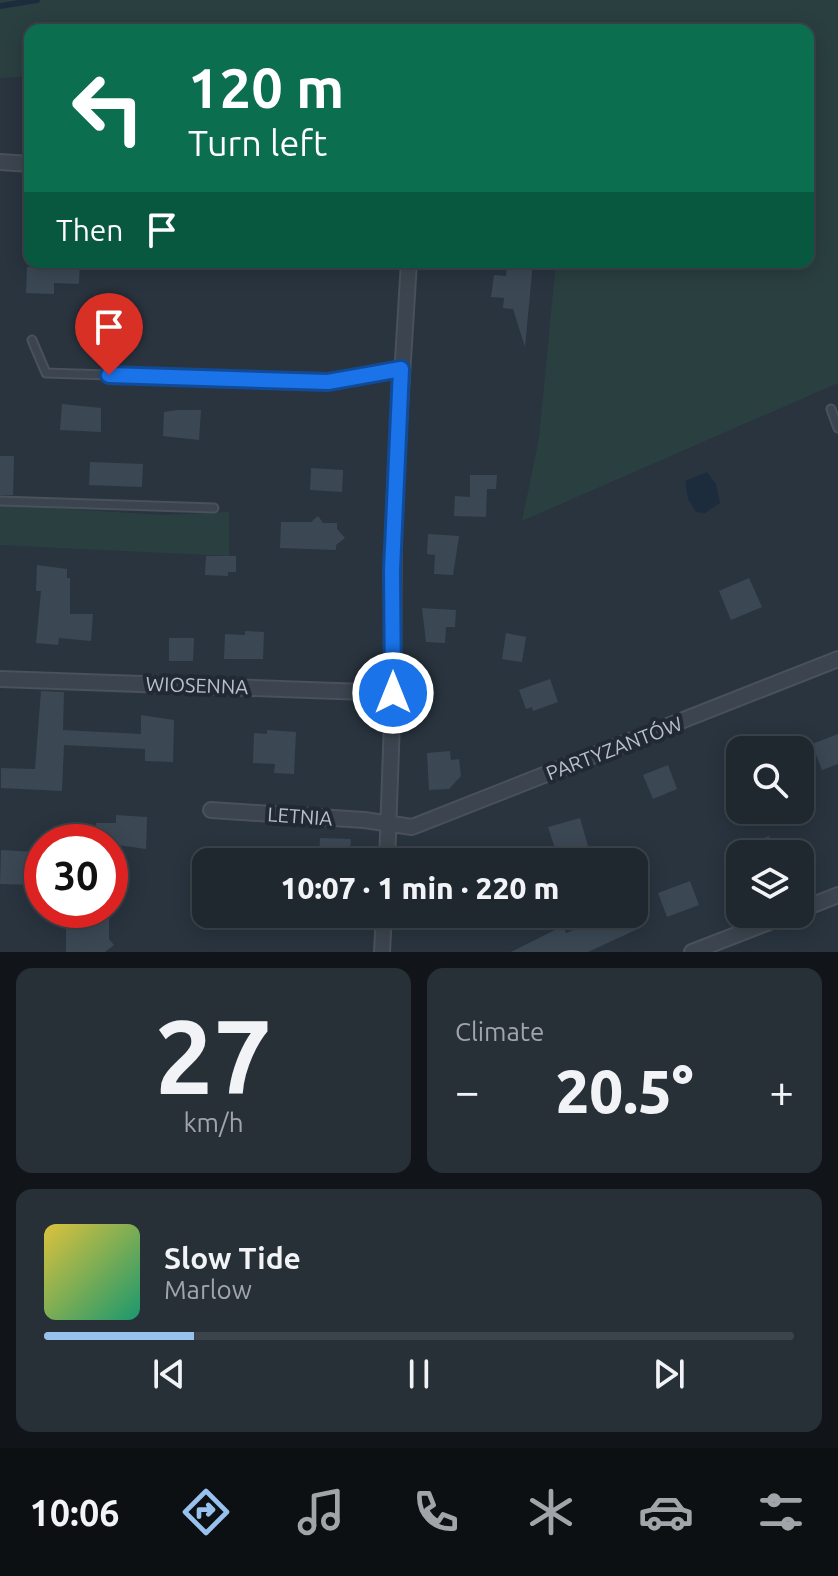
<!DOCTYPE html>
<html lang="en">
<head>
<meta charset="utf-8">
<style>
	:root { --surface:#1f272f; --page:#272f37; --text:#f1f3f6; --muted:#a1a5aa; --line:#3c444b; --accent:#99c1ee }
	body { margin:0; font-family:Ubuntu,sans-serif; background:var(--page); color:var(--text); height:100vh; display:flex; flex-direction:column; font-size:30px; white-space:nowrap }
	* { box-sizing:border-box; margin:0 }
	p { font-size:26px; color:var(--muted) }
	.icon { flex:none; width:44px; height:44px; fill:none; stroke:currentColor; stroke-width:2; stroke-linecap:round; stroke-linejoin:round }
	.map { position:relative; height:952px; overflow:hidden }
	.drawer { display:flex; flex-direction:column; gap:16px; padding:16px; background:#11151a; flex:1 }
	.drawer>* { flex:none }
	.guide { position:absolute; left:24px; top:24px; width:790px; height:244px; border-radius:16px; box-shadow:0 4px 20px #0003,0 0 0 2px var(--line); background:#0b6e4f; color:#fff; overflow:hidden }
	.tools { position:absolute; left:726px; top:736px; display:grid; gap:16px }
	.tools a { display:grid; place-items:center; width:88px; height:88px; border-radius:16px; background:var(--surface); box-shadow:0 4px 20px #0003,0 0 0 2px var(--line); font-size:40px }
	.speed { position:absolute; left:24px; top:824px; display:flex; gap:16px; font-size:40px; font-weight:700; text-align:center }
	.speed>* { display:grid; place-content:center; width:104px; height:104px; border-radius:50%; background:var(--surface); box-shadow:0 4px 20px #0003,0 0 0 2px var(--line); line-height:1 }
	.speed .limit { border:12px solid #d22; background:#fff; color:#111 }
	.pin { position:absolute; display:grid; place-items:center; width:68px; height:68px; color:#fff; margin:-82px -34px; border-radius:50% 50% 50% 0; rotate:-45deg; box-shadow:0 0 8px #0007 }
	.pin .icon { rotate:45deg }
	.me { position:absolute; width:88px; margin:-44px; rotate:0deg; stroke-linejoin:round; filter:drop-shadow(0 0 6px #0008) }
	.turn { display:flex; align-items:center; gap:28px; height:168px; padding:0 32px; font-size:36px }
	.turn .icon { width:104px; height:104px; stroke-width:2.5 }
	.turn b { display:block; font-size:56px; line-height:68px }
	.then { display:flex; align-items:center; height:76px; padding:0 32px; background:#0003; gap:16px; font-size:30px }
	.big { font-size:60px; font-weight:800; line-height:1.1 }
	.drawer .card { flex:1; display:flex; flex-direction:column; justify-content:center; gap:12px; min-width:0; padding:0 28px; border-radius:16px; background:var(--page) }
	.drawer .dial { align-items:center; gap:0 }
	.dial b { font-size:104px; line-height:1 }
	.song { display:flex; align-items:center; gap:24px }
	.cover { width:96px; height:96px; border-radius:12px; background:linear-gradient(135deg,hsl(50 70% 55%),hsl(160 70% 35%)) }
	.played { height:8px; border-radius:4px; background:linear-gradient(90deg,var(--accent) 20%,var(--line) 20%) }
	.keys { display:flex; justify-content:space-around; direction:ltr }
	.heat { display:flex; justify-content:space-between; align-items:center; font-size:44px; direction:ltr }
	.drawer .tiles { flex:1; display:grid; gap:16px; grid-template-columns:1fr 1fr }
	.card:last-child { grid-column:span 2 }
	.trip { position:absolute; left:192px; top:848px; width:456px; height:80px; border-radius:16px; background:var(--surface); box-shadow:0 4px 20px #0003,0 0 0 2px var(--line); font-weight:800; line-height:80px; text-align:center }
	.tab-bar { display:flex; height:128px; justify-content:space-around; align-items:center; background:#0c1013; color:var(--muted) }
	.tab-bar .icon { width:56px; height:56px }
	.tab-bar .on { color:var(--accent) }
	.tab-bar b { font-size:36px; color:var(--text) }
	.map>svg:first-child { display:block }
	.green { fill:#2a3f40 }
	.water { fill:#1c2c3c }
	.lines { fill:none; stroke-linecap:round; stroke-linejoin:round }
	.stream { stroke:#1c2c3c; stroke-width:6 }
	.building { fill:#3b4854 }
	.lane-casing { stroke:#49515b; stroke-width:11 }
	.street-casing { stroke:#49515b; stroke-width:18 }
	.lane { stroke:#3c454f; stroke-width:7 }
	.street { stroke:#3c454f; stroke-width:14 }
	.route-casing { stroke:#114b97; stroke-width:20 }
	.route { stroke:#1a73e8; stroke-width:14 }
	.labels { text-anchor:middle; dominant-baseline:central; stroke-width:8; stroke-linejoin:round; paint-order:stroke }
	.street-label { font-size:20px; fill:#b9c0c9; stroke:#212a34 }
</style>
</head>
<body>
<div class="map">
<svg width="838" height="952" viewBox="0 0 838 952">
	<rect width="100%" height="100%" fill="#29343f"/>
	<path class="green" d="M 0,0 L 838,0 L 838,383 L 522,521 L 539,438 L 556,262 L 808,262 L 808,30 L 30,30 L 30,76 L 0,78 Z
		M 0,505 L 164,515 L 229,512 L 229,556 L 0,545 Z"/>
	<path class="water" d="M 707,472 L 716,484 L 720,503 L 705,513 L 696,512 L 688,499 L 685,481 Z"/>
	<g class="lines">
		<path class="stream" d="M 0,6 L 37,0"/>
	</g>
	<path class="building" d="M 59,262 L 80,262 L 79,284 L 54,283 L 54,294 L 26,293 L 27,267 L 59,269 Z
		M 507,262 L 533,262 L 525,347 L 513,309 L 503,308 L 504,298 L 491,297 L 494,275 L 506,276 Z
		M 62,404 L 101,408 L 101,432 L 60,430 Z
		M 178,410 L 201,410 L 199,440 L 163,436 L 164,412 Z
		M 0,456 L 14,456 L 13,495 L 0,495 Z
		M 90,462 L 143,464 L 142,487 L 89,485 Z
		M 311,468 L 343,470 L 342,492 L 310,490 Z
		M 470,475 L 497,475 L 496,489 L 487,489 L 486,517 L 454,516 L 455,496 L 470,497 Z
		M 318,516 L 323,523 L 337,523 L 337,529 L 345,538 L 336,545 L 336,550 L 280,548 L 281,522 L 311,522 Z
		M 428,534 L 459,536 L 453,575 L 434,574 L 435,555 L 427,554 Z
		M 206,556 L 236,556 L 236,572 L 228,572 L 228,576 L 205,575 Z
		M 37,565 L 67,569 L 67,578 L 70,578 L 70,614 L 93,614 L 91,641 L 59,638 L 58,645 L 36,643 L 41,591 L 36,591 Z
		M 749,578 L 762,607 L 731,620 L 719,591 Z
		M 422,608 L 456,610 L 455,627 L 446,627 L 445,643 L 426,642 Z
		M 245,631 L 264,632 L 263,659 L 224,659 L 225,634 L 245,635 Z
		M 506,633 L 526,637 L 522,662 L 502,659 Z
		M 169,638 L 194,638 L 193,661 L 169,661 Z
		M 550,679 L 558,702 L 533,711 L 532,707 L 526,709 L 519,690 Z
		M 41,691 L 64,692 L 63,730 L 141,734 L 141,715 L 174,720 L 173,762 L 145,761 L 145,749 L 64,745 L 62,791 L 1,788 L 1,768 L 35,769 Z
		M 267,730 L 296,732 L 294,774 L 274,773 L 275,764 L 253,763 L 254,733 L 267,734 Z
		M 838,734 L 838,764 L 822,770 L 812,744 Z
		M 450,751 L 451,760 L 459,759 L 461,776 L 449,789 L 429,790 L 427,753 Z
		M 668,765 L 677,789 L 653,799 L 643,775 Z
		M 116,815 L 147,817 L 146,849 L 95,842 L 96,823 L 116,823 Z
		M 580,818 L 588,846 L 557,855 L 548,827 Z
		M 769,836 L 776,854 L 725,854 L 724,853 Z
		M 320,838 L 351,839 L 349,862 L 319,862 Z
		M 212,847 L 262,849 L 262,862 L 211,862 Z
		M 1,850 L 35,852 L 34,885 L 0,884 Z
		M 690,881 L 699,905 L 667,917 L 658,893 Z
		M 66,910 L 109,910 L 109,939 L 114,945 L 105,952 L 66,952 Z
		M 612,914 L 634,914 L 640,928 L 588,952 L 511,952 L 563,926 L 566,933 Z"/>
	<g class="lines">
		<defs>
			<path id="lane" d="M 32,340 L 46,373 L 328,382 L 401,369
				M 831,409 L 838,428
				M 0,501 L 214,508"/>
			<path id="street" d="M 0,162 L 30,164
				M 0,679 L 393,693
				M 211,810 L 364,820 L 412,827 L 838,659
				M 387,862 L 393,693 L 394,506 L 409,262
				M 800,910 L 838,895
				M 382,952 L 384,914
				M 692,952 L 790,914"/>
		</defs>
		<use href="#lane" class="lane-casing"/>
		<use href="#street" class="street-casing"/>
		<use href="#lane" class="lane"/>
		<use href="#street" class="street"/>
	</g>
	<g class="lines">
		<defs>
			<path id="route" d="M 109,375 L 328,382 L 401,369 L 392,570 L 393,693"/>
		</defs>
		<use href="#route" class="route-casing"/>
		<use href="#route" class="route"/>
	</g>
	<g class="labels">
		<g class="street-label">
			<text transform="translate(197 685) rotate(2)">WIOSENNA</text>
			<text transform="translate(614 748) rotate(-21)">PARTYZANTÓW</text>
			<text transform="translate(300 816) rotate(4)">LETNIA</text>
		</g>
	</g>
</svg>
<div class="tools">
<a><svg class="icon" aria-label="search" viewBox="0 0 24 24"><circle cx="10" cy="10" r="6"/><path d="M15 15l6 6"/></svg></a>
<a><svg class="icon" aria-label="layers" viewBox="0 0 24 24"><path d="M12 4l9 5-9 5-9-5zM3 14l9 5 9-5"/></svg></a>
</div>
<div class="speed"><div class="limit">30</div></div>
<div class="pin" style="left:109px;top:375px;background:#d93025"><svg class="icon" aria-label="arrive" viewBox="0 0 24 24"><path d="M6 21V4h12l-3 4 3 4H6"/></svg></div>
<svg class="me" style="left:393px;top:693px" viewBox="-20 -20 40 40"><circle r="17" fill="#1a73e8" stroke="#fff" stroke-width="3"/><path d="M0-11L8 9 0 5-8 9z" fill="#fff"/></svg>
<div class="trip">10:07 · 1 min · 220 m</div>
<div class="guide">
<div class="turn"><svg class="icon" aria-label="left" viewBox="0 0 24 24"><path d="M17 20v-9H6M10 6l-5 5 5 5"/></svg><div><b>120 m</b>Turn left</div></div>
<div class="then">Then<svg class="icon" aria-label="arrive" viewBox="0 0 24 24"><path d="M6 21V4h12l-3 4 3 4H6"/></svg></div>
</div>
</div>
<section class="drawer">
<div class="tiles">
<div class="card dial"><b>27</b><p>km/h</p></div>
<div class="card"><p>Climate</p>
<div class="heat"><a>−</a><b class="big">20.5°</b><a>+</a></div>
</div>
<div class="card">
<div class="song"><i class="cover"></i><div><b>Slow Tide</b><p>Marlow</p></div></div>
<div class="played"></div>
<div class="keys"><svg class="icon" aria-label="previous" viewBox="0 0 24 24"><path d="M18 5L8 12l10 7zM5 5v14"/></svg><svg class="icon" aria-label="pause" viewBox="0 0 24 24"><path d="M8 5v14M16 5v14"/></svg><svg class="icon" aria-label="next" viewBox="0 0 24 24"><path d="M6 5l10 7-10 7zM19 5v14"/></svg></div>
</div>
</div>
</section>
<nav class="tab-bar">
<b>10:06</b>
<svg class="icon on" aria-label="directions" viewBox="0 0 24 24"><path d="M12 3l9 9-9 9-9-9zM9 14v-3h6M13 9l2 2-2 2"/></svg>
<svg class="icon" aria-label="music" viewBox="0 0 24 24"><path d="M9 18V5l10-2v13"/><circle cx="6" cy="18" r="3"/><circle cx="16" cy="16" r="3"/></svg>
<svg class="icon" aria-label="phone" viewBox="0 0 24 24"><path d="M5 4h4l2 5-3 2q2 4 5 5l2-3 5 2v4C11 20 4 13 5 4z"/></svg>
<svg class="icon" aria-label="climate" viewBox="0 0 24 24"><path d="M12 3v18M4 7l16 10M4 17L20 7"/></svg>
<svg class="icon" aria-label="car" viewBox="0 0 24 24"><path d="M5 17H2v-5l4-1 3-4h7l3 4 3 1v5h-3M9 17h6M6 11h13"/><circle cx="7" cy="17" r="2"/><circle cx="17" cy="17" r="2"/></svg>
<svg class="icon" aria-label="filters" viewBox="0 0 24 24"><path d="M4 7h16M4 17h16"/><circle cx="9" cy="7" r="2"/><circle cx="15" cy="17" r="2"/></svg>
</nav>
</body>
</html>
